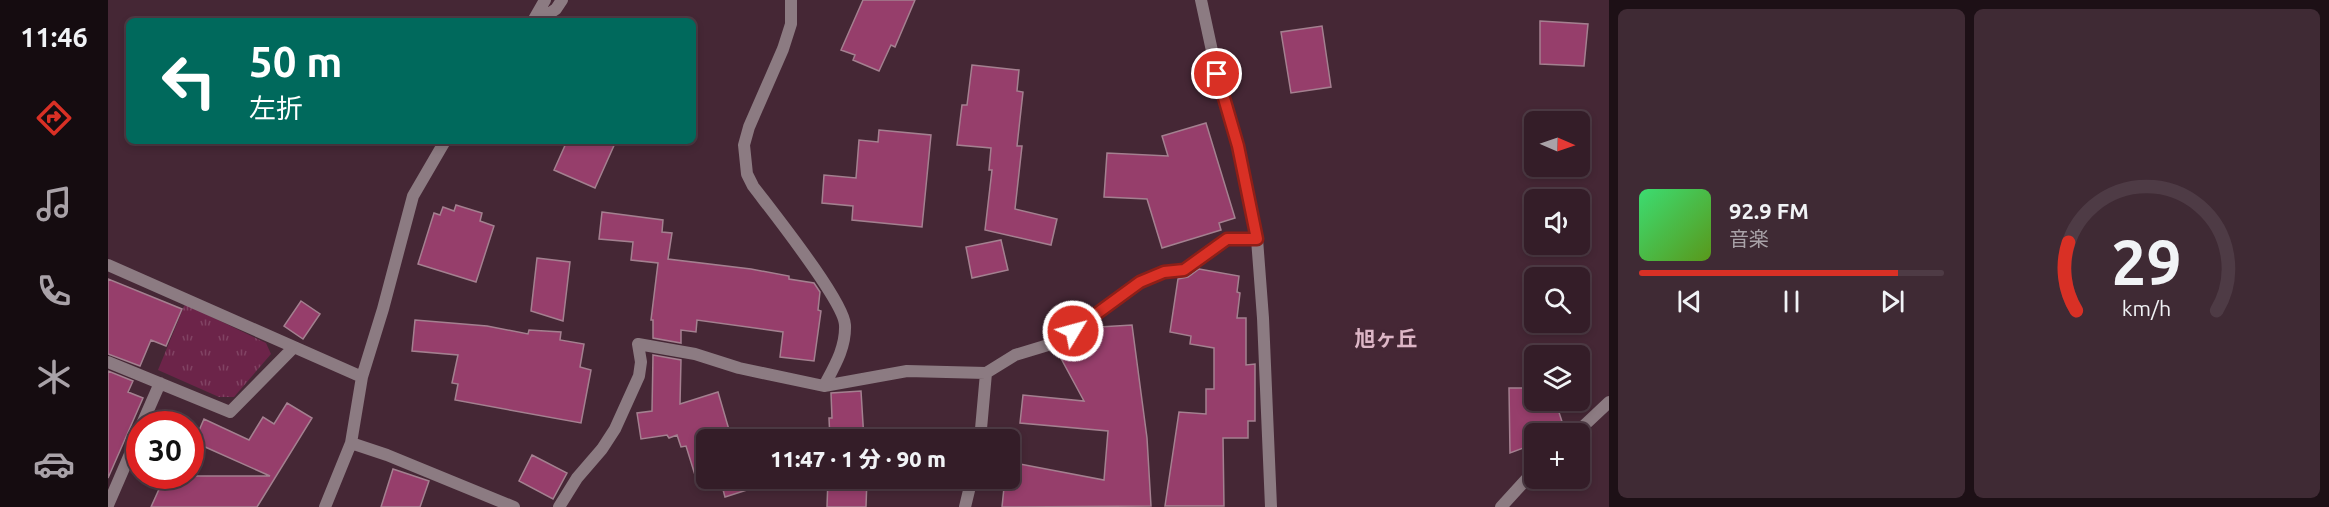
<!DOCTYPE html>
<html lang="ja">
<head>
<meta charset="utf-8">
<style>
	:root { --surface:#341d28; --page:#3f2a34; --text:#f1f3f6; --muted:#a9a2a8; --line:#4e3b45; --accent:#d93025 }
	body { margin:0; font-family:Ubuntu,"Noto Sans JP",sans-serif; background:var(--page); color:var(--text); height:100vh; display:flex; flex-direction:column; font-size:22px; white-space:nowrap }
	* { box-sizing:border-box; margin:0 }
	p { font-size:20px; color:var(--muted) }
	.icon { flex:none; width:33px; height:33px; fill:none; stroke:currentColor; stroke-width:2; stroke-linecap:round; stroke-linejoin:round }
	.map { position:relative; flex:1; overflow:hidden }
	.drawer { display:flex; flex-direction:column; gap:9px; padding:9px; background:#1d1016; width:720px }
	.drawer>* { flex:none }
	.banner { position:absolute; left:18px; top:18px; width:570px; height:126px; border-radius:9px; box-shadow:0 3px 9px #0003,0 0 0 2px var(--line); background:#00695c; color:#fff; overflow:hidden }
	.needle { width:39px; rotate:92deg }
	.controls { position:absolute; left:1416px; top:111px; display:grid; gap:12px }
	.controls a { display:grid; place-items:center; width:66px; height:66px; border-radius:9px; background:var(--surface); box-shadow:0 3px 9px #0003,0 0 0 2px var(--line); font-size:30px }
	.speed { position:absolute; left:18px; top:411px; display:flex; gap:12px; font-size:30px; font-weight:700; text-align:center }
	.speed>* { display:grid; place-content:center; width:78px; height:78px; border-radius:50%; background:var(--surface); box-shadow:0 3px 9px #0003,0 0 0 2px var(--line); line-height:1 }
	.speed .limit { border:9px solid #d22; background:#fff; color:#111 }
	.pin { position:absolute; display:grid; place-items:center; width:51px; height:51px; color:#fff; margin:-26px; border:3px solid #fff; border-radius:50%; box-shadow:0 2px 6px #0007 }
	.me { position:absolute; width:66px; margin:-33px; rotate:53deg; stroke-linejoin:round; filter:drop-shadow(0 0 4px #0008) }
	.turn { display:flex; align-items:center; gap:21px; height:126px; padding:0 24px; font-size:27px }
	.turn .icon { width:78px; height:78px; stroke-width:2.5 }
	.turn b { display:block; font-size:42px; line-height:51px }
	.drawer .widget { flex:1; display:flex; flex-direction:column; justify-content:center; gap:9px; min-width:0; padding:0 21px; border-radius:9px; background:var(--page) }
	.drawer .dial { align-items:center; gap:0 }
	.dial svg { height:156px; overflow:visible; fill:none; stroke:var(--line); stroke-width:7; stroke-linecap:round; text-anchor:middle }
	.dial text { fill:var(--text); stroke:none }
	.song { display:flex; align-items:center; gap:18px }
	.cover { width:72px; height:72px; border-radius:9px; background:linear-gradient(135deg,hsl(140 70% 55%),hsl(90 70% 35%)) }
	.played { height:6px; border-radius:3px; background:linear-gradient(90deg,var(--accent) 85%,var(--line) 85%) }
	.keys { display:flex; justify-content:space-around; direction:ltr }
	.drawer .tiles { flex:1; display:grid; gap:9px; grid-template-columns:repeat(2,1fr) }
	.trip { position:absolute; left:588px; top:429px; width:324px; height:60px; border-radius:9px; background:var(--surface); box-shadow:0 3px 9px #0003,0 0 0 2px var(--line); font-weight:800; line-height:60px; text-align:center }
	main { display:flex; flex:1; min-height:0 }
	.tab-bar { display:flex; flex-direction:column; width:108px; justify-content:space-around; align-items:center; background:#150c10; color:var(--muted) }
	.tab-bar .icon { width:42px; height:42px }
	.tab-bar .on { color:var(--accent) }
	.tab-bar b { font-size:27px; color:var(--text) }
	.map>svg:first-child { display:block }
	.grass { fill:url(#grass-tufts) }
	.building { fill:#963e6b; stroke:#a48090; stroke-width:1.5 }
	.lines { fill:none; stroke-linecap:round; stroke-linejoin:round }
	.street { stroke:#8c7b82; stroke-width:12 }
	.route-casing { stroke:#8d1f18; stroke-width:15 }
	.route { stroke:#d93025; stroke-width:10 }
	.labels { text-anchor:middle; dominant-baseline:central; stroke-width:6; stroke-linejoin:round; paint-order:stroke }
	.neighbourhood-label { font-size:21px; font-weight:bold; fill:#ddb6c6; stroke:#452735 }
</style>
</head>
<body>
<main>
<nav class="tab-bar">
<b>11:46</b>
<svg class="icon on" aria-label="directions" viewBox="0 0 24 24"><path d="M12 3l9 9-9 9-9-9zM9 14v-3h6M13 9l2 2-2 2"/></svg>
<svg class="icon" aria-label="music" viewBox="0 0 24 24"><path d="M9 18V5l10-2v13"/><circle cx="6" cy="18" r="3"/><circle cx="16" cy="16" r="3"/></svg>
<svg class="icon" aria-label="phone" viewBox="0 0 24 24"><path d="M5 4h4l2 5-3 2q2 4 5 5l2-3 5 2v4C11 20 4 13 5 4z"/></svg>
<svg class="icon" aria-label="climate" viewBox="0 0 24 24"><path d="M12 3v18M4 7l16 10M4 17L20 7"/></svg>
<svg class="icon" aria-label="car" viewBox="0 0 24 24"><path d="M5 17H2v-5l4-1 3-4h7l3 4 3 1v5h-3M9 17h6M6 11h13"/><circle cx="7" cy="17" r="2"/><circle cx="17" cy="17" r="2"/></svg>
</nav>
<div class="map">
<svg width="1501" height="507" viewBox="0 0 1501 507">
	<defs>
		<pattern id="grass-tufts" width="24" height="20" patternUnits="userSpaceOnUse" patternTransform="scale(1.5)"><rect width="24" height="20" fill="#6c2449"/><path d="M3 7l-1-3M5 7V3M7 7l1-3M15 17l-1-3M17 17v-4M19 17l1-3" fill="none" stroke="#814363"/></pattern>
	</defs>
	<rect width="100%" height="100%" fill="#452735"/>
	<path class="grass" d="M 77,304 L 158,343 L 163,354 L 126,397 L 111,397 L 50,370 Z"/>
	<path class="building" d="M 755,0 L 807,0 L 787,47 L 783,45 L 771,71 L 745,60 L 747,55 L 733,50 Z
		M 1432,21 L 1480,24 L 1476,66 L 1432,64 Z
		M 1214,26 L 1223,87 L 1183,93 L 1173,32 Z
		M 864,65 L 911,70 L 909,91 L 915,92 L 909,146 L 914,146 L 907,209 L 949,219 L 943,245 L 877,230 L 884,170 L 881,170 L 883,148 L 849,145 L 854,105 L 859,105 Z
		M 1098,123 L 1127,218 L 1111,223 L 1113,230 L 1054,248 L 1039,199 L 996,197 L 999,153 L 1060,156 L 1054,136 Z
		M 771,130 L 823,135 L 814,227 L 744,220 L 745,206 L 714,203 L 716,175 L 748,178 L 751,140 L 770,142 Z
		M 459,141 L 508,141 L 487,188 L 446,170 Z
		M 348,205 L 374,213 L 372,221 L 386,226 L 368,282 L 310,264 L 326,213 L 332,215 L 335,207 L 346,211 Z
		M 494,212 L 555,220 L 554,232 L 564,233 L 560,259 L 643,269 L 681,276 L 681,279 L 706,283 L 712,292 L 710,310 L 713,311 L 706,361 L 672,357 L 675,332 L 589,320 L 588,332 L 573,330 L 573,343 L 545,338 L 545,320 L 543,320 L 550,263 L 523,260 L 525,242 L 491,239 Z
		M 893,240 L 900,270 L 864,278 L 858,247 Z
		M 429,258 L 462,262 L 455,321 L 423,311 Z
		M 1091,269 L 1131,276 L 1129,292 L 1132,293 L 1129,318 L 1138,318 L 1138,365 L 1147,364 L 1147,421 L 1140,421 L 1140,438 L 1115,438 L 1116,506 L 1057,506 L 1071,412 L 1098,414 L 1098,389 L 1106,389 L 1106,348 L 1082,344 L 1083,336 L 1062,332 L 1070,279 L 1080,277 Z
		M 0,279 L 74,309 L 58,346 L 43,340 L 32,366 L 0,354 Z
		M 193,301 L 212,314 L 195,339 L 176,326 Z
		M 307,320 L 379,326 L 420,334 L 421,330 L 453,332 L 452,340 L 476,344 L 472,367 L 483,370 L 473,423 L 347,400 L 350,384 L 344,383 L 350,355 L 304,351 Z
		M 988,324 L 991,327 L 1024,325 L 1039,438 L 1043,506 L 894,507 L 897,478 L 902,478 L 902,462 L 996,480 L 1000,431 L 912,423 L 915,395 L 976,401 L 949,351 Z
		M 545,355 L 573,360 L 572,404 L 610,392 L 624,440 L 598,440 L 598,471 L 587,475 L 578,446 L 573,447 L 569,435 L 561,438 L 559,435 L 533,439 L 529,413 L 544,411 Z
		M 0,371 L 25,381 L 20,392 L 35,398 L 0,478 Z
		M 1401,388 L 1426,388 L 1426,400 L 1447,400 L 1458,434 L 1426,434 L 1426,444 L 1402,453 Z
		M 753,391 L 756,440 L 722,440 L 721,418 L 724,418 L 723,393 Z
		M 179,403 L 204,418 L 149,507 L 43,507 L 57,476 L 162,476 L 86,442 L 96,419 L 141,440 L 155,417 L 166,424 Z
		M 424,455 L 459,473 L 445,499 L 411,481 Z
		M 285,469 L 321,481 L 312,507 L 273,507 Z
		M 607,478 L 636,478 L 639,490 L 617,497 L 613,482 L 609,484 Z
		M 720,478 L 759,478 L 758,507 L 719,507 Z"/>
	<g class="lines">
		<path class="street" d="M 683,0 L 683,24 L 675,49 L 641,127 L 636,145 L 639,174 L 645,186 C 663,210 736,301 737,325 C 738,348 726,367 716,386
			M 1093,0 L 1109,74 L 1130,146 L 1149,239 L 1155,318 L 1163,507
			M 425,21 L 437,0
			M 430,21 L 448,9 L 454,0
			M 0,265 L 254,377
			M 0,362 L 122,412 L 186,347
			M 34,424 L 52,383
			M 1467,434 L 1501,402
			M 872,440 L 878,373
			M 243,443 L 279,455 L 406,507
			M 0,505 L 32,431
			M 217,507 L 243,443 L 254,377 L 275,309 L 305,196 L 337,141
			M 451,507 L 469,478 L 494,449 L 507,429 L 531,376 L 533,362 L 530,344 L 587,354 L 631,368 L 716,386 L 799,371 L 878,373 L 907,355 L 950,342 L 1032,282 L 1056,272 L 1076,270 L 1119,239 L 1149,239
			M 857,507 L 864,478
			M 1393,507 L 1426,471"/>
	</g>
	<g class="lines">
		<defs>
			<path id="route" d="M 965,331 L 1032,282 L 1056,272 L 1076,270 L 1119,239 L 1149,239 L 1130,146 L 1109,74"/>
		</defs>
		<use href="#route" class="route-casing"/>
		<use href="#route" class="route"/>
	</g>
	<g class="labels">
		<g class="neighbourhood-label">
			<text x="1278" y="338">旭ヶ丘</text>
		</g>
	</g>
</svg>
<div class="controls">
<a><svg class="needle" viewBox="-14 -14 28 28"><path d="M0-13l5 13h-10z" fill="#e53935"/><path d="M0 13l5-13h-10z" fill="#a9a2a8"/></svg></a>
<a><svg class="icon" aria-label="sound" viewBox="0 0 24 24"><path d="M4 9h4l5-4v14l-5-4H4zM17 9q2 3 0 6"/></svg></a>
<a><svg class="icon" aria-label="search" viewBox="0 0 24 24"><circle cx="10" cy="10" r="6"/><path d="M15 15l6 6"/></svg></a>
<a><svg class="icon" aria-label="layers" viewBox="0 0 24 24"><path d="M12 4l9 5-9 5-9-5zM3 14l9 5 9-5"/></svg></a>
<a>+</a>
</div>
<div class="speed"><div class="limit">30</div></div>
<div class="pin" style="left:1109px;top:74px;background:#d93025"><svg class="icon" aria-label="arrive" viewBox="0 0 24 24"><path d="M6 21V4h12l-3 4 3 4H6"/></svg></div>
<svg class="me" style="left:965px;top:331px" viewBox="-20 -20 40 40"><circle r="17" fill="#d93025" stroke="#fff" stroke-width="3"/><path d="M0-11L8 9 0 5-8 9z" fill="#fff"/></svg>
<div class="trip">11:47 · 1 分 · 90 m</div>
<div class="banner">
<div class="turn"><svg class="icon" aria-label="left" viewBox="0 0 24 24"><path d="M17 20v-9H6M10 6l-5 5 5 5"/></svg><div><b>50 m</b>左折</div></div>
</div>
</div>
<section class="drawer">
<div class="tiles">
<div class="widget">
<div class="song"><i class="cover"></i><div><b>92.9 FM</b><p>音楽</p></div></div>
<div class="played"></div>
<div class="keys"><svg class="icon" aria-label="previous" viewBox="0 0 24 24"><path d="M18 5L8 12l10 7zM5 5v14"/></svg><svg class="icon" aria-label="pause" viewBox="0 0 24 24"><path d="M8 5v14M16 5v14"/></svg><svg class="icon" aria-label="next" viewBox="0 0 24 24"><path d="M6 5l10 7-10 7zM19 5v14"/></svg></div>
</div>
<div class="widget dial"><svg viewBox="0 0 100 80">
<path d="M14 69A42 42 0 1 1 86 69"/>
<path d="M14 69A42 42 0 0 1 10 34" stroke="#d93025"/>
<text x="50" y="56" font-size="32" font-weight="700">29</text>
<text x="50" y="72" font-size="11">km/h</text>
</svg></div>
</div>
</section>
</main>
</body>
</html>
